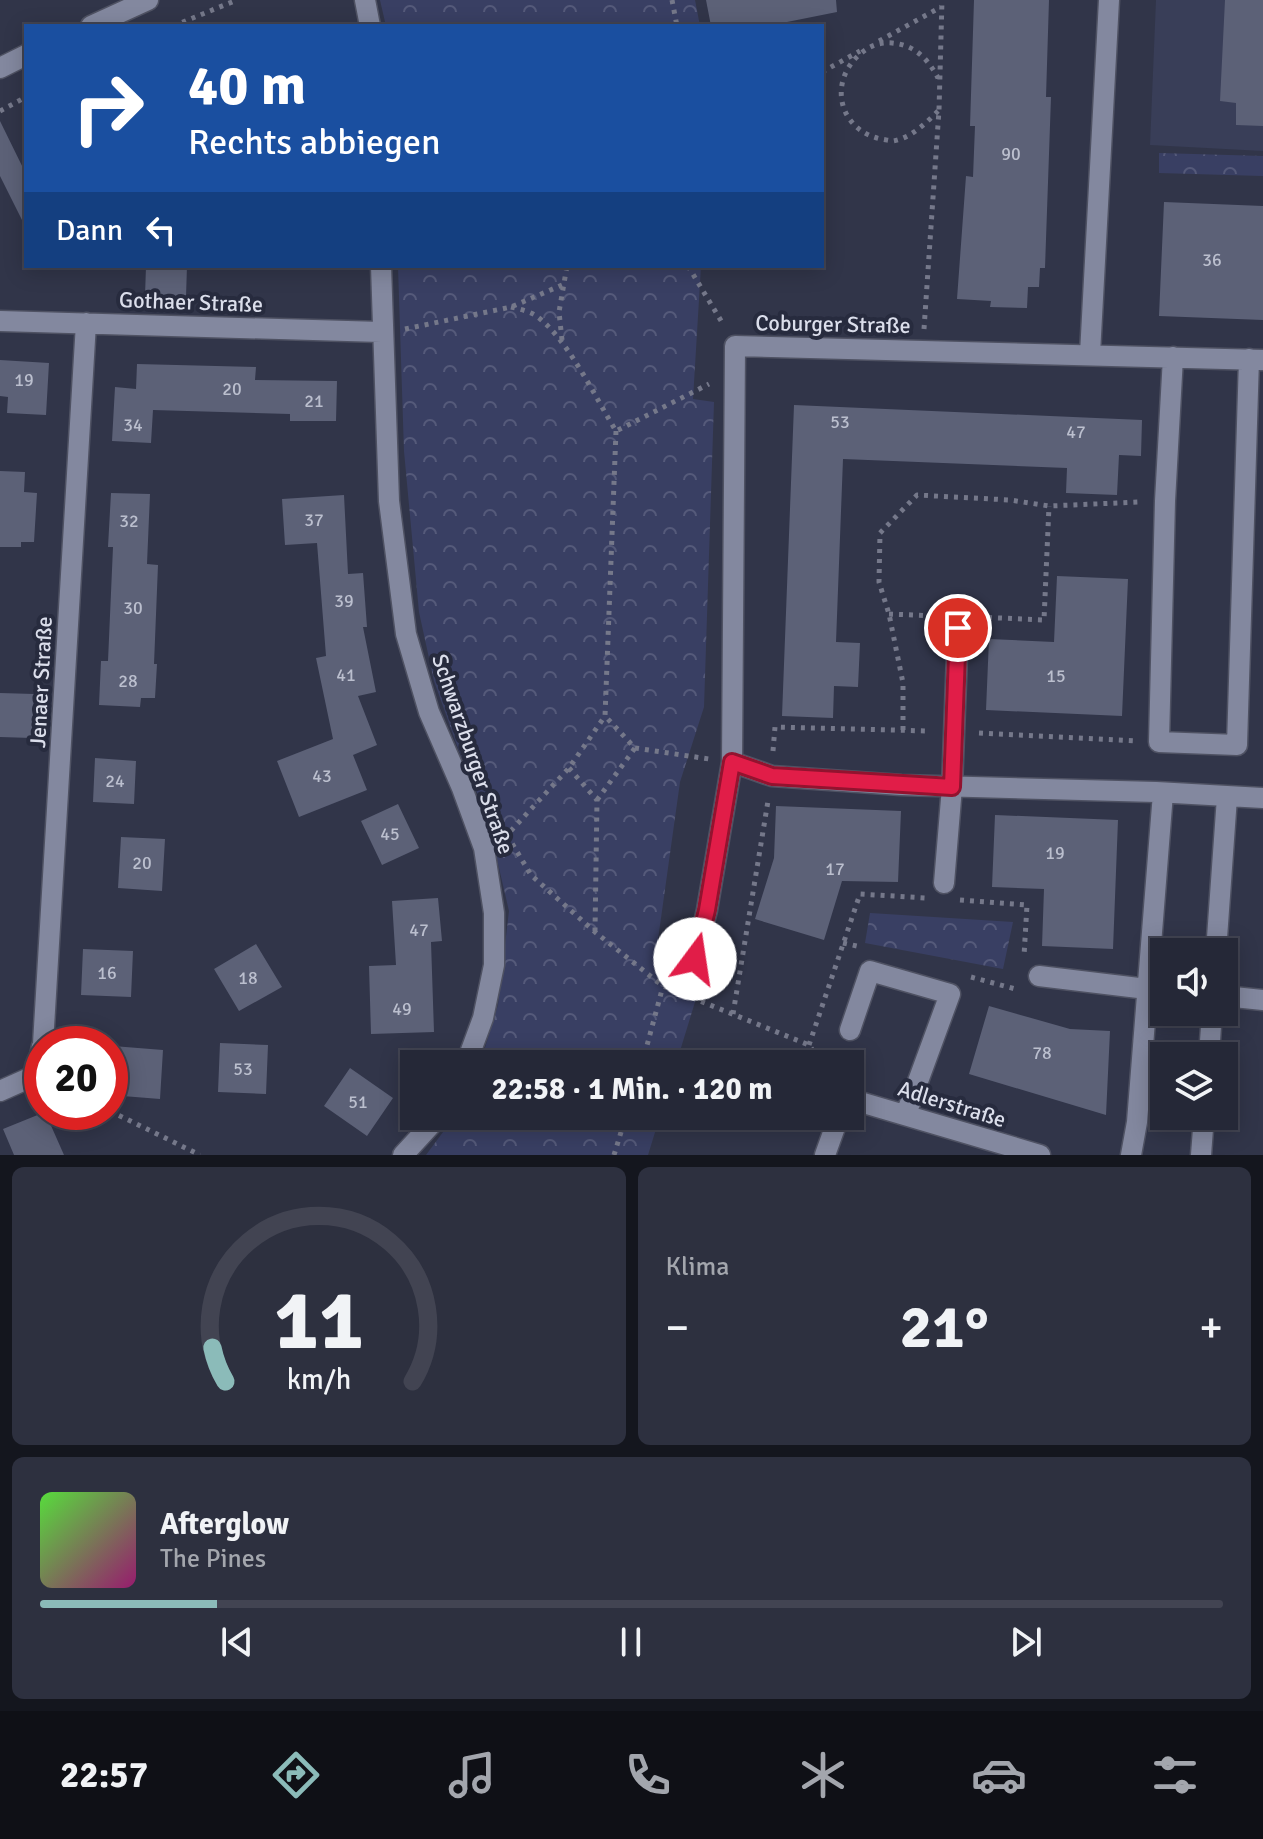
<!DOCTYPE html>
<html lang="de">
<head>
<meta charset="utf-8">
<style>
	:root { --surface:#252837; --page:#2d303f; --text:#f1f3f6; --muted:#a3a6ad; --line:#424452; --accent:#8bbbb9 }
	body { margin:0; font-family:Signika,sans-serif; background:var(--page); color:var(--text); height:100vh; display:flex; flex-direction:column; font-size:30px; white-space:nowrap }
	* { box-sizing:border-box; margin:0 }
	p { font-size:26px; color:var(--muted) }
	.icon { flex:none; width:44px; height:44px; fill:none; stroke:currentColor; stroke-width:2; stroke-linecap:round; stroke-linejoin:round }
	.map { position:relative; height:1155px; overflow:hidden }
	.sheet { display:flex; flex-direction:column; gap:12px; padding:12px; background:#14161e; flex:1 }
	.sheet>* { flex:none }
	.guide { position:absolute; left:24px; top:24px; width:800px; height:244px; border-radius:0px; box-shadow:0 4px 20px #0003,0 0 0 2px var(--line); background:#1a4fa0; color:#fff; overflow:hidden }
	.buttons { position:absolute; left:1150px; top:938px; display:grid; gap:16px }
	.buttons a { display:grid; place-items:center; width:88px; height:88px; border-radius:0px; background:var(--surface); box-shadow:0 4px 20px #0003,0 0 0 2px var(--line); font-size:40px }
	.speed { position:absolute; left:24px; top:1026px; display:flex; gap:16px; font-size:40px; font-weight:700; text-align:center }
	.speed>* { display:grid; place-content:center; width:104px; height:104px; border-radius:50%; background:var(--surface); box-shadow:0 4px 20px #0003,0 0 0 2px var(--line); line-height:1 }
	.speed .limit { border:12px solid #d22; background:#fff; color:#111 }
	.pin { position:absolute; display:grid; place-items:center; width:68px; height:68px; color:#fff; margin:-34px; border:4px solid #fff; border-radius:50%; box-shadow:0 2px 8px #0007 }
	.me { position:absolute; width:88px; margin:-44px; rotate:14deg; stroke-linejoin:round; filter:drop-shadow(0 0 6px #0008) }
	.turn { display:flex; align-items:center; gap:28px; height:168px; padding:0 32px; font-size:36px }
	.turn .icon { width:104px; height:104px; stroke-width:2.5 }
	.turn b { display:block; font-size:56px; line-height:68px }
	.then { display:flex; align-items:center; height:76px; padding:0 32px; background:#0003; gap:16px; font-size:30px }
	.big { font-size:60px; font-weight:700; line-height:1.1 }
	.sheet .card { flex:1; display:flex; flex-direction:column; justify-content:center; gap:12px; min-width:0; padding:0 28px; border-radius:12px; background:var(--page) }
	.sheet .dial { align-items:center; gap:0 }
	.dial svg { height:208px; overflow:visible; fill:none; stroke:var(--line); stroke-width:7; stroke-linecap:round; text-anchor:middle }
	.dial text { fill:var(--text); stroke:none }
	.song { display:flex; align-items:center; gap:24px }
	.cover { width:96px; height:96px; border-radius:12px; background:linear-gradient(135deg,hsl(110 70% 55%),hsl(320 70% 35%)) }
	.played { height:8px; border-radius:4px; background:linear-gradient(90deg,var(--accent) 15%,var(--line) 15%) }
	.keys { display:flex; justify-content:space-around; direction:ltr }
	.heat { display:flex; justify-content:space-between; align-items:center; font-size:44px; direction:ltr }
	.sheet .tiles { flex:1; display:grid; gap:12px; grid-template-columns:1fr 1fr }
	.card:last-child { grid-column:span 2 }
	.trip { position:absolute; left:400px; top:1050px; width:464px; height:80px; border-radius:0px; background:var(--surface); box-shadow:0 4px 20px #0003,0 0 0 2px var(--line); font-weight:700; line-height:80px; text-align:center }
	.dock { display:flex; height:128px; justify-content:space-around; align-items:center; background:#0f1016; color:var(--muted) }
	.dock .icon { width:56px; height:56px }
	.dock .on { color:var(--accent) }
	.dock b { font-size:36px; color:var(--text) }
	.map>svg:first-child { display:block }
	.built { fill:#393e58 }
	.park { fill:url(#park-crowns) }
	.building { fill:#5c6177 }
	.lines { fill:none; stroke-linecap:round; stroke-linejoin:round }
	.minor-casing { stroke:#4f5263; stroke-width:23 }
	.path { stroke:#75788a; stroke-width:5; stroke-dasharray:4 6; stroke-linecap:butt }
	.minor { stroke:#83889f; stroke-width:20 }
	.route-casing { stroke:#92132f; stroke-width:20 }
	.route { stroke:#e11d48; stroke-width:14 }
	.labels { text-anchor:middle; dominant-baseline:central; stroke-width:8; stroke-linejoin:round; paint-order:stroke }
	.number-label { font-size:18px; fill:#bbbfce }
	.street-label { font-size:22px; fill:#dbdeeb; stroke:#272b3e }
</style>
</head>
<body>
<div class="map">
<svg width="1263" height="1155" viewBox="0 0 1263 1155">
	<defs>
		<pattern id="park-crowns" width="20" height="18" patternUnits="userSpaceOnUse" patternTransform="scale(2)"><rect width="20" height="18" fill="#393f63"/><path d="M2 6a3 3 0 1 1 6 0M12 15a3 3 0 1 1 6 0" fill="none" stroke="#555a7a"/></pattern>
	</defs>
	<rect width="100%" height="100%" fill="#313549"/>
	<path class="built" d="M 1156,0 L 1263,0 L 1263,151 L 1150,145 Z"/>
	<path class="park" d="M 380,0 L 695,0 L 700,26 L 386,26 Z
		M 1159,153 L 1263,156 L 1263,176 L 1159,173 Z
		M 398,266 L 701,266 L 693,399 L 714,402 L 704,707 L 680,782 L 654,968 L 699,989 L 676,1064 L 480,1064 L 498,1005 L 509,911 L 487,816 L 458,748 L 434,681 L 419,612 L 404,451 Z
		M 870,913 L 1013,922 L 1003,969 L 865,943 Z
		M 455,1116 L 660,1116 L 648,1155 L 426,1155 Z"/>
	<path class="building" d="M 706,0 L 836,0 L 837,12 L 767,26 L 711,26 Z
		M 974,0 L 1049,0 L 1046,97 L 1051,97 L 1045,268 L 1040,268 L 1039,287 L 1028,287 L 1027,308 L 990,307 L 991,301 L 957,299 L 966,176 L 973,177 L 975,126 L 970,126 Z
		M 1225,0 L 1263,0 L 1263,126 L 1236,125 L 1236,103 L 1220,101 Z
		M 0,121 L 26,174 L 26,228 L 0,176 Z
		M 1164,202 L 1263,206 L 1263,320 L 1159,316 Z
		M 146,266 L 187,266 L 186,297 L 145,296 Z
		M 0,360 L 49,363 L 46,415 L 7,413 L 8,397 L 0,396 Z
		M 137,364 L 256,367 L 255,380 L 337,381 L 336,421 L 290,421 L 290,414 L 153,410 L 151,443 L 112,441 L 115,387 L 136,389 Z
		M 794,405 L 1142,420 L 1141,456 L 1119,455 L 1117,495 L 1066,493 L 1067,468 L 843,459 L 836,642 L 860,643 L 858,687 L 834,686 L 833,718 L 782,716 Z
		M 0,471 L 25,472 L 24,492 L 37,493 L 34,542 L 21,542 L 21,547 L 0,547 Z
		M 111,493 L 150,494 L 147,564 L 158,565 L 154,664 L 157,664 L 155,698 L 141,698 L 140,707 L 99,705 L 101,661 L 108,661 L 113,547 L 108,547 Z
		M 344,495 L 348,574 L 363,573 L 367,627 L 363,627 L 376,692 L 358,696 L 377,745 L 353,755 L 367,790 L 299,817 L 277,761 L 333,739 L 316,658 L 326,656 L 317,543 L 285,545 L 282,499 Z
		M 1057,576 L 1128,579 L 1122,716 L 986,710 L 989,639 L 1054,642 Z
		M 0,693 L 34,694 L 32,738 L 0,737 Z
		M 95,758 L 136,761 L 134,804 L 93,802 Z
		M 398,804 L 419,848 L 382,865 L 361,821 Z
		M 776,806 L 901,811 L 898,882 L 842,881 L 824,940 L 755,919 L 774,858 Z
		M 995,815 L 1118,820 L 1113,949 L 1042,946 L 1044,889 L 992,887 Z
		M 121,837 L 165,839 L 162,891 L 118,888 Z
		M 438,898 L 442,941 L 431,942 L 434,1032 L 371,1034 L 369,966 L 396,965 L 392,901 Z
		M 256,944 L 282,987 L 239,1011 L 214,969 Z
		M 83,949 L 133,951 L 131,997 L 81,995 Z
		M 989,1006 L 1070,1029 L 1110,1031 L 1106,1115 L 969,1074 Z
		M 220,1043 L 268,1045 L 266,1094 L 218,1092 Z
		M 113,1046 L 163,1050 L 160,1099 L 110,1095 Z
		M 350,1068 L 393,1098 L 367,1136 L 324,1106 Z
		M 45,1112 L 64,1155 L 14,1155 L 3,1129 Z"/>
	<g class="lines">
		<defs>
			<path id="minor" d="M 365,0 L 370,26
				M 91,26 L 148,0
				M 0,68 L 26,55
				M 381,266 L 389,501 L 406,634 L 429,712 L 462,788 L 484,848 L 494,913 L 494,965 L 483,1018 L 466,1064
				M 0,321 L 381,332
				M 1090,354 L 1109,0
				M 1173,357 L 1165,501 L 1159,742 L 1237,745 L 1249,359
				M 732,762 L 772,776 L 901,785 L 1156,792 L 1263,798
				M 944,883 L 952,787 L 958,628
				M 1216,952 L 1227,797
				M 695,959 L 707,910 L 732,762 L 735,346 L 1263,360
				M 1039,976 L 1147,989
				M 1224,996 L 1263,1000
				M 850,1030 L 870,971 L 950,994 L 906,1114
				M 43,1044 L 86,323
				M 1209,1056 L 1212,1012
				M 0,1091 L 36,1075 L 42,1046
				M 850,1099 L 1040,1155
				M 403,1155 L 439,1116
				M 825,1155 L 839,1116
				M 1131,1155 L 1137,1122 L 1163,793
				M 1201,1155 L 1204,1116"/>
		</defs>
		<use href="#minor" class="minor-casing"/>
		<path class="path" d="M 672,0 L 677,26
			M 173,26 L 237,0
			M 879,41 L 941,7
			M 822,72 L 860,51
			M 0,111 L 26,97
			M 938,111 C 926,123 911,138 893,141 C 891,141 882,139 881,139 C 839,130 828,83 859,55 C 869,46 879,42 892,43 C 915,45 928,59 938,78
			M 688,266 L 723,324
			M 511,307 C 519,309 528,311 535,315 C 567,337 595,397 616,431 L 709,384
			M 405,329 L 511,307 L 562,285
			M 924,329 L 939,110 L 942,0
			M 562,340 L 559,312 L 567,266
			M 616,431 L 605,716 L 569,768 L 507,835 L 531,875 L 595,932 L 663,986 L 809,1045 L 822,1064
			M 889,614 L 936,616
			M 978,617 L 1044,620 L 1049,506
			M 903,730 L 903,683 L 889,614 L 879,582 L 880,533 L 917,495 L 1010,500 L 1049,506 L 1140,502
			M 979,733 L 1137,741
			M 635,748 L 709,759
			M 773,751 L 775,727 L 929,731
			M 569,768 L 597,800 L 595,931
			M 597,800 L 635,748 L 605,716
			M 960,900 L 1027,905 L 1024,956
			M 843,943 L 861,947
			M 971,977 L 1019,990
			M 733,1014 L 768,801
			M 809,1045 L 860,894 L 926,898
			M 642,1064 L 663,986
			M 110,1111 L 200,1155
			M 614,1155 L 626,1116"/>
		<use href="#minor" class="minor"/>
	</g>
	<g class="lines">
		<defs>
			<path id="route" d="M 695,959 L 707,910 L 732,762 L 772,776 L 952,787 L 958,628"/>
		</defs>
		<use href="#route" class="route-casing"/>
		<use href="#route" class="route"/>
	</g>
	<g class="labels">
		<g class="number-label">
			<text x="1011" y="154">90</text>
			<text x="1212" y="260">36</text>
			<text x="24" y="380">19</text>
			<text x="232" y="389">20</text>
			<text x="314" y="401">21</text>
			<text x="840" y="422">53</text>
			<text x="133" y="425">34</text>
			<text x="1076" y="432">47</text>
			<text x="314" y="520">37</text>
			<text x="129" y="521">32</text>
			<text x="344" y="601">39</text>
			<text x="133" y="608">30</text>
			<text x="346" y="675">41</text>
			<text x="1056" y="676">15</text>
			<text x="128" y="681">28</text>
			<text x="322" y="776">43</text>
			<text x="115" y="781">24</text>
			<text x="390" y="834">45</text>
			<text x="1055" y="853">19</text>
			<text x="142" y="863">20</text>
			<text x="835" y="869">17</text>
			<text x="419" y="930">47</text>
			<text x="107" y="973">16</text>
			<text x="248" y="978">18</text>
			<text x="402" y="1009">49</text>
			<text x="1042" y="1053">78</text>
			<text x="243" y="1069">53</text>
			<text x="358" y="1102">51</text>
		</g>
		<g class="street-label">
			<text transform="translate(191 302) rotate(2)">Gothaer Straße</text>
			<text transform="translate(833 324) rotate(1)">Coburger Straße</text>
			<text transform="translate(41 682) rotate(-87)">Jenaer Straße</text>
			<text transform="translate(473 754) rotate(71)">Schwarzburger Straße</text>
			<text transform="translate(952 1104) rotate(17)">Adlerstraße</text>
		</g>
	</g>
</svg>
<div class="buttons">
<a><svg class="icon" aria-label="sound" viewBox="0 0 24 24"><path d="M4 9h4l5-4v14l-5-4H4zM17 9q2 3 0 6"/></svg></a>
<a><svg class="icon" aria-label="layers" viewBox="0 0 24 24"><path d="M12 4l9 5-9 5-9-5zM3 14l9 5 9-5"/></svg></a>
</div>
<div class="speed"><div class="limit">20</div></div>
<div class="pin" style="left:958px;top:628px;background:#d93025"><svg class="icon" aria-label="arrive" viewBox="0 0 24 24"><path d="M6 21V4h12l-3 4 3 4H6"/></svg></div>
<svg class="me" style="left:695px;top:959px" viewBox="-20 -20 40 40"><circle r="19" fill="#fff"/><path d="M0-13L10 11 0 6-10 11z" fill="#e11d48"/></svg>
<div class="trip">22:58 · 1 Min. · 120 m</div>
<div class="guide">
<div class="turn"><svg class="icon" aria-label="right" viewBox="0 0 24 24"><path d="M7 20v-9h11M14 6l5 5-5 5"/></svg><div><b>40 m</b>Rechts abbiegen</div></div>
<div class="then">Dann<svg class="icon" aria-label="left" viewBox="0 0 24 24"><path d="M17 20v-9H6M10 6l-5 5 5 5"/></svg></div>
</div>
</div>
<section class="sheet">
<div class="tiles">
<div class="card dial"><svg viewBox="0 0 100 80">
<path d="M14 69A42 42 0 1 1 86 69"/>
<path d="M14 69A42 42 0 0 1 9 56" stroke="#8bbbb9"/>
<text x="50" y="56" font-size="32" font-weight="700">11</text>
<text x="50" y="72" font-size="11">km/h</text>
</svg></div>
<div class="card"><p>Klima</p>
<div class="heat"><a>−</a><b class="big">21°</b><a>+</a></div>
</div>
<div class="card">
<div class="song"><i class="cover"></i><div><b>Afterglow</b><p>The Pines</p></div></div>
<div class="played"></div>
<div class="keys"><svg class="icon" aria-label="previous" viewBox="0 0 24 24"><path d="M18 5L8 12l10 7zM5 5v14"/></svg><svg class="icon" aria-label="pause" viewBox="0 0 24 24"><path d="M8 5v14M16 5v14"/></svg><svg class="icon" aria-label="next" viewBox="0 0 24 24"><path d="M6 5l10 7-10 7zM19 5v14"/></svg></div>
</div>
</div>
</section>
<nav class="dock">
<b>22:57</b>
<svg class="icon on" aria-label="directions" viewBox="0 0 24 24"><path d="M12 3l9 9-9 9-9-9zM9 14v-3h6M13 9l2 2-2 2"/></svg>
<svg class="icon" aria-label="music" viewBox="0 0 24 24"><path d="M9 18V5l10-2v13"/><circle cx="6" cy="18" r="3"/><circle cx="16" cy="16" r="3"/></svg>
<svg class="icon" aria-label="phone" viewBox="0 0 24 24"><path d="M5 4h4l2 5-3 2q2 4 5 5l2-3 5 2v4C11 20 4 13 5 4z"/></svg>
<svg class="icon" aria-label="climate" viewBox="0 0 24 24"><path d="M12 3v18M4 7l16 10M4 17L20 7"/></svg>
<svg class="icon" aria-label="car" viewBox="0 0 24 24"><path d="M5 17H2v-5l4-1 3-4h7l3 4 3 1v5h-3M9 17h6M6 11h13"/><circle cx="7" cy="17" r="2"/><circle cx="17" cy="17" r="2"/></svg>
<svg class="icon" aria-label="filters" viewBox="0 0 24 24"><path d="M4 7h16M4 17h16"/><circle cx="9" cy="7" r="2"/><circle cx="15" cy="17" r="2"/></svg>
</nav>
</body>
</html>
